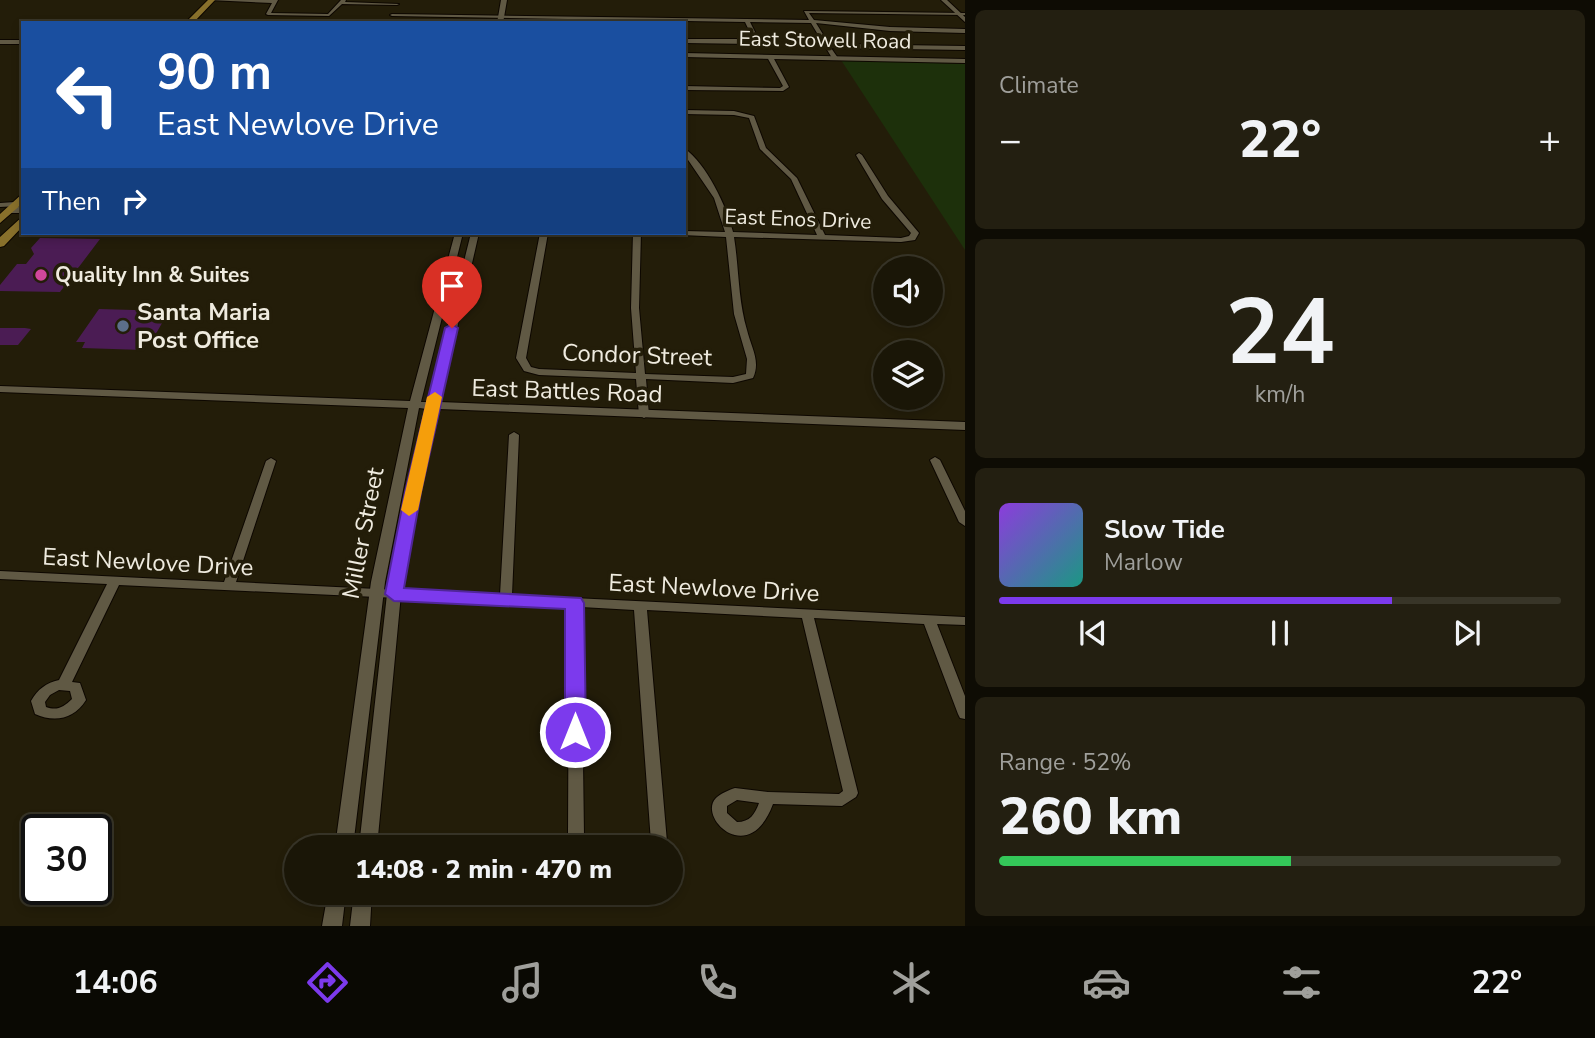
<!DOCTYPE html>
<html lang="en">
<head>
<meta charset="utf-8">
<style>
	:root { --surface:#1a1607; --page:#231f11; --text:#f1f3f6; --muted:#9f9f9b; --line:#383528; --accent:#7c3aed }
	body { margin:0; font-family:"Nunito Sans",sans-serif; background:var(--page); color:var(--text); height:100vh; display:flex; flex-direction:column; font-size:26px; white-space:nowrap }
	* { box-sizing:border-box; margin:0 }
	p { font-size:23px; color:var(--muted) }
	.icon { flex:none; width:38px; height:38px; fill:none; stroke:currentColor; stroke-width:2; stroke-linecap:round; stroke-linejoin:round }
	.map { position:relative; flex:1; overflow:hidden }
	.drawer { display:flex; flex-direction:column; gap:10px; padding:10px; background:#0e0c04; width:630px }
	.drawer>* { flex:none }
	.banner { position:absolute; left:21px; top:21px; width:665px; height:214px; border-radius:0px; box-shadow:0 4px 10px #0003,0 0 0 2px var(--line); background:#1a4fa0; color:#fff; overflow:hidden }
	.controls { position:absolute; left:873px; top:256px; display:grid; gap:14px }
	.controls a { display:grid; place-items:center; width:70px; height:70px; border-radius:50%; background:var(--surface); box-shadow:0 4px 10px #0003,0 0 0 2px var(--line); font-size:35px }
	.speed { position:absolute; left:21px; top:814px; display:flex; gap:14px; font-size:35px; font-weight:700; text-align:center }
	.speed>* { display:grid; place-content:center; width:91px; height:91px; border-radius:50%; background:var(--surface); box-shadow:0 4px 10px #0003,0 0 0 2px var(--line); line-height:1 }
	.speed .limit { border:4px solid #111; border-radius:10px; background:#fff; color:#111 }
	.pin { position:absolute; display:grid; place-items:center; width:60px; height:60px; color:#fff; margin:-72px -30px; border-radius:50% 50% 50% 0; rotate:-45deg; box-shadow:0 0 7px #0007 }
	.pin .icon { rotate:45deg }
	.me { position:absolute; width:77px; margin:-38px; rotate:0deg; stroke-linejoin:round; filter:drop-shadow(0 0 5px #0008) }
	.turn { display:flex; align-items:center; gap:24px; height:147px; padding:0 21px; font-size:32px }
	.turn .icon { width:91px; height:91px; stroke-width:2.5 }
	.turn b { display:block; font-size:49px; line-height:60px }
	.then { display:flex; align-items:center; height:66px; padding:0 21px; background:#0003; gap:14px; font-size:26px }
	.big { font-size:52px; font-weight:800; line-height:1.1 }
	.drawer .tile { flex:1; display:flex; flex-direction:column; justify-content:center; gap:10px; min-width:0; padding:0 24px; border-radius:10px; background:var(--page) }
	.drawer .dial { align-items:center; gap:0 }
	.dial b { font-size:91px; line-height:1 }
	.song { display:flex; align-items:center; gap:21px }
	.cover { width:84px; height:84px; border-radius:10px; background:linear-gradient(135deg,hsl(270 70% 55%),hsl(170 70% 35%)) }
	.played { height:7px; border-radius:4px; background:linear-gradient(90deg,var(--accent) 70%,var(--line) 70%) }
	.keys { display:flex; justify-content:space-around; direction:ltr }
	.heat { display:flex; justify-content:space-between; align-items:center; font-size:38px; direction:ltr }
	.charge { height:10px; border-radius:5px; background:linear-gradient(90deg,#34c759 52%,var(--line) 0) }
	.trip { position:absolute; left:284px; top:835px; width:399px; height:70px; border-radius:35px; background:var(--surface); box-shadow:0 4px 10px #0003,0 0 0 2px var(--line); font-weight:800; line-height:70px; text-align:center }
	.menu { display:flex; height:112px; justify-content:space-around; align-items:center; background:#0a0903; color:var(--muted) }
	.menu .icon { width:49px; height:49px }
	.menu .active { color:var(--accent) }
	.menu b { font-size:32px; color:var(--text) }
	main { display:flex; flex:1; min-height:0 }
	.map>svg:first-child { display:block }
	.green { fill:#1d300b }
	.building { fill:#4b1c54 }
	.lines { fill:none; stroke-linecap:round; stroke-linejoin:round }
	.minor-casing { stroke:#0d0700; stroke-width:2 }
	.tertiary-casing { stroke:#0d0700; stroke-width:2 }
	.secondary-casing { stroke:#0d0700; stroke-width:2 }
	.primary-casing { stroke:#0d0700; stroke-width:2 }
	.minor { fill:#605944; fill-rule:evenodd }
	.tertiary { fill:#605944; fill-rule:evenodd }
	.secondary { fill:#605944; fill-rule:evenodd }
	.primary { fill:#88702b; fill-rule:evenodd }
	.route { fill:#7c3aed; stroke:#51269a; stroke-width:2 }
	.slow { fill:#f59e0b }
	.hotel-dot { fill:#d1479c; stroke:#231d09; stroke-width:2.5 }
	.service-dot { fill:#5c6f8a; stroke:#231d09; stroke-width:2.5 }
	.labels { text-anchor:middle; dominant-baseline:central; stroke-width:7; stroke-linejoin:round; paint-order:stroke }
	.far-street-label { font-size:21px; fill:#efebdf; stroke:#231d09 }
	.far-poi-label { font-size:21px; font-weight:bold; fill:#efebdf; stroke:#231d09; text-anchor:start }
	.poi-label { font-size:24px; font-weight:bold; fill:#efebdf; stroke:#231d09; text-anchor:start }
	.street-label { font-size:24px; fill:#efebdf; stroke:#231d09 }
</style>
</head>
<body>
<main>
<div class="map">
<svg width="965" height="926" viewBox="0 0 965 926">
	<rect width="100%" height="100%" fill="#231d09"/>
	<path class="green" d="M 841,60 L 965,64 L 965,250 Z"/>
	<path class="building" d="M 40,238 L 100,239 L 60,292 L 0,291 L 0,285 L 17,264 L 26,264 L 34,254 L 31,248 Z
		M 99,309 L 169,311 L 150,344 L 146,344 L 143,350 L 82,348 L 85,342 L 76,342 Z
		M 0,328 L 25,328 L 31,329 L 18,345 L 0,345 Z"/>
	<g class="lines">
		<defs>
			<path id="minor" d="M 209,0 L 278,0 L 271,13 L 328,14 L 341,0 L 346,0 L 345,2 L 399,4 L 397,5 L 342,4 L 329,16 L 268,15 L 266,14 L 272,3 Z
				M 804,11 L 965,13 L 965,15 L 809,13 L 814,20 L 890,27 L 965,29 L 965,33 L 890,31 L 816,23 L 829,44 L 965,46 L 965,50 L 831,48 L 838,58 L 835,60 L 832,58 L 811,23 L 750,22 L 759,40 L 752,44 L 684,43 L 684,39 L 753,39 L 745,22 L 392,16 L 390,15 L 392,14 L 809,20 Z
				M 770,55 L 773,57 L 789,87 L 783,91 L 684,90 L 684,86 L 780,88 L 783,86 L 767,57 Z
				M 684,110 L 734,111 L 754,116 L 766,148 L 797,178 L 825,235 L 901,238 L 909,236 L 911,233 L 882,199 L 856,155 L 859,153 L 862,155 L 888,196 L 919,233 L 915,240 L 901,242 L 734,237 C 739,268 738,300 747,330 C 751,347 761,361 753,378 L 733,383 L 646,379 L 649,415 L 644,418 L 639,415 L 636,379 L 539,375 L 524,371 L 516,358 L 540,233 L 548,233 L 526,358 L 531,367 L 539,369 L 636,373 L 631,308 L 633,233 L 641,233 L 639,308 L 645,374 L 733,377 L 746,374 L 747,359 L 734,314 L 726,237 L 682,235 L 678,233 L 684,233 L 684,231 L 725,232 L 714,198 L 684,154 L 684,148 C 706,163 727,207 733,232 L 817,235 L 791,179 L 760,149 L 749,118 L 734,115 L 684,114 Z
				M 15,202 L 18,202 L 18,206 L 0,207 L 0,203 Z
				M 514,432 L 519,435 L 512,595 L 965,617 L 965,625 L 937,624 L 965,696 L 965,719 L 960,718 L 958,714 L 924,624 L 814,618 L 858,793 L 856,797 L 842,806 L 773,804 C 749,869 697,817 716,798 C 720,794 729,790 735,788 L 768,792 L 839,794 L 843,791 L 802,618 L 647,610 L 667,842 L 664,847 L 654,847 L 651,842 L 634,610 L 581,607 L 584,836 L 581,841 L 576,843 L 571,841 L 568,836 L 569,606 L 119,585 L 72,682 L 80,683 L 86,700 C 74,719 55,723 35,714 L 31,701 C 38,689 46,683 59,680 L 107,584 L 0,579 L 0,571 L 224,582 L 266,461 L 271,458 L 276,461 L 236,582 L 500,595 L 509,435 ZM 59,690 L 70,691 L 72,699 C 64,707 57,711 46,707 L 45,702 L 50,695 ZM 737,800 L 759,803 C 755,814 750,822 737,822 L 727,813 L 727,806 Z
				M 935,457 L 940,460 L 965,511 L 965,526 L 959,522 L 930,460 Z"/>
			<path id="tertiary" d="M 501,0 L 507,0 L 503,23 L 497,23 Z
				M 941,0 L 947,0 L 965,17 L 965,22 Z
				M 23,207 L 23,213 L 10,213 L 6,210 L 10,207 Z
				M 455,233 L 463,233 L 421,402 L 429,402 L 471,233 L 479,233 L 440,402 L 965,422 L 965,430 L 439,409 L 419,492 L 401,594 L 377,847 L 359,847 L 387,594 L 407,492 L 427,409 L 419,408 L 385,582 L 353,847 L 335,847 L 371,582 L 408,408 L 0,392 L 0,386 L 410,401 Z
				M 328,892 L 346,892 L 342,926 L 322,926 Z
				M 354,892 L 372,892 L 370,926 L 350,926 Z"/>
			<path id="secondary" d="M 0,40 L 23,40 L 23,44 L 0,44 Z
				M 684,53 L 965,59 L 965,63 L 684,57 Z"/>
			<path id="primary" d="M 208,0 L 215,0 L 193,23 L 185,23 Z
				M 23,193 L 23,203 L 0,223 L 0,214 Z
				M 23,216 L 23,226 L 4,246 L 0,247 L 0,237 Z"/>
		</defs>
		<use href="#minor" class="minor-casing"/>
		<use href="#tertiary" class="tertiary-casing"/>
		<use href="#secondary" class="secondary-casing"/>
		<use href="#primary" class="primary-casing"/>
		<use href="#minor" class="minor"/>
		<use href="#tertiary" class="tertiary"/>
		<use href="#secondary" class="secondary"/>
		<use href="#primary" class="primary"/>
	</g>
	<path class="route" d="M 452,324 L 458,328 L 421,492 L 404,588 L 581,598 L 584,603 L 586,732 L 583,738 L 575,741 L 568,738 L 565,732 L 565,609 L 394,601 L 385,594 L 405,492 L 445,328 Z"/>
	<path class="slow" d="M 435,392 L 442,397 L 418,510 L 409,516 L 401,510 L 427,397 Z"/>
	<circle class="hotel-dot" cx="41" cy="275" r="7"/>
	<circle class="service-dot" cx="123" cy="326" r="7"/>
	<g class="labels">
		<g class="far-street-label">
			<text transform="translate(825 40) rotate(1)">East Stowell Road</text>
			<text transform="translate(798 219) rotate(2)">East Enos Drive</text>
		</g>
		<g class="far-poi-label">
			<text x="55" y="275">Quality Inn &amp; Suites</text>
		</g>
		<g class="poi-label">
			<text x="137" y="312">Santa Maria<tspan x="137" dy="28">Post Office</tspan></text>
		</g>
		<g class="street-label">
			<text transform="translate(637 355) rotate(2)">Condor Street</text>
			<text transform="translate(567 391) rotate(2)">East Battles Road</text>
			<text transform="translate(363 533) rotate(-79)">Miller Street</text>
			<text transform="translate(148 562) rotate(3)">East Newlove Drive</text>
			<text transform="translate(714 588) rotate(3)">East Newlove Drive</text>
		</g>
	</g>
</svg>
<div class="controls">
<a><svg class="icon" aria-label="sound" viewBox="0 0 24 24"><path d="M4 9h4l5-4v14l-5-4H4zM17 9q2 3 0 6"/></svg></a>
<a><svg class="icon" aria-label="layers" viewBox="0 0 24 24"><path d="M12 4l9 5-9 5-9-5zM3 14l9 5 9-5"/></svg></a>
</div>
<div class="speed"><div class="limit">30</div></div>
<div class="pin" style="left:452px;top:328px;background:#d93025"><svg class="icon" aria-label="arrive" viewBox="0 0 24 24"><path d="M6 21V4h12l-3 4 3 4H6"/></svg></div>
<svg class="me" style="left:575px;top:732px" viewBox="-20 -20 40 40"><circle r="17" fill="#7c3aed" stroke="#fff" stroke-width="3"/><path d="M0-11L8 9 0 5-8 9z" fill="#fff"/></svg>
<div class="trip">14:08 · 2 min · 470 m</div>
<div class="banner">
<div class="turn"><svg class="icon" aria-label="left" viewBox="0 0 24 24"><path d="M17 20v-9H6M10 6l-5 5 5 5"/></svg><div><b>90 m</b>East Newlove Drive</div></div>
<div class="then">Then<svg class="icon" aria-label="right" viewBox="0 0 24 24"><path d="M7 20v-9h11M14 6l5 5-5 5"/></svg></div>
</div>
</div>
<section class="drawer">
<div class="tile"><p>Climate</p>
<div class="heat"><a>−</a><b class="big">22°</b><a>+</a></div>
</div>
<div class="tile dial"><b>24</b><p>km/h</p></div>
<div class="tile">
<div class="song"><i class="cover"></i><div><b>Slow Tide</b><p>Marlow</p></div></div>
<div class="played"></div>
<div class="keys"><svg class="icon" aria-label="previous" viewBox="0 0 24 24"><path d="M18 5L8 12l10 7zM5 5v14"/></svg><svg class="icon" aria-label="pause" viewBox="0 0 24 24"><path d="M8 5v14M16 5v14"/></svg><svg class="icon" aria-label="next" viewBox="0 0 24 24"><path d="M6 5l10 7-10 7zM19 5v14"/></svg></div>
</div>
<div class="tile"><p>Range · 52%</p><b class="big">260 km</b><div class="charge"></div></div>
</section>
</main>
<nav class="menu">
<b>14:06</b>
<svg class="icon active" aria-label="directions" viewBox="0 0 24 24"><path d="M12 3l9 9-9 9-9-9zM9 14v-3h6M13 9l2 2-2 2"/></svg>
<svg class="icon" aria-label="music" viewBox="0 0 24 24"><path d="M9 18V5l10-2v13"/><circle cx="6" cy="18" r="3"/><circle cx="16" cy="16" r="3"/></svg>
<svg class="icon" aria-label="phone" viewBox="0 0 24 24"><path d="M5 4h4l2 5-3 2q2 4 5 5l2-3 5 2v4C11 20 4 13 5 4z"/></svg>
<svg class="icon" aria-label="climate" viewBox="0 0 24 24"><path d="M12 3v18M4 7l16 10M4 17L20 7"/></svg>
<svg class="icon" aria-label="car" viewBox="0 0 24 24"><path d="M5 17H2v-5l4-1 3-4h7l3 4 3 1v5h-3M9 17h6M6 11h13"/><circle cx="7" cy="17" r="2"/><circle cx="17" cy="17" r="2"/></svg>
<svg class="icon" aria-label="filters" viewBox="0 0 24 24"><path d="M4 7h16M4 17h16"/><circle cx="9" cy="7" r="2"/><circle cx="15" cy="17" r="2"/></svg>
<b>22°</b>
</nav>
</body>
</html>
